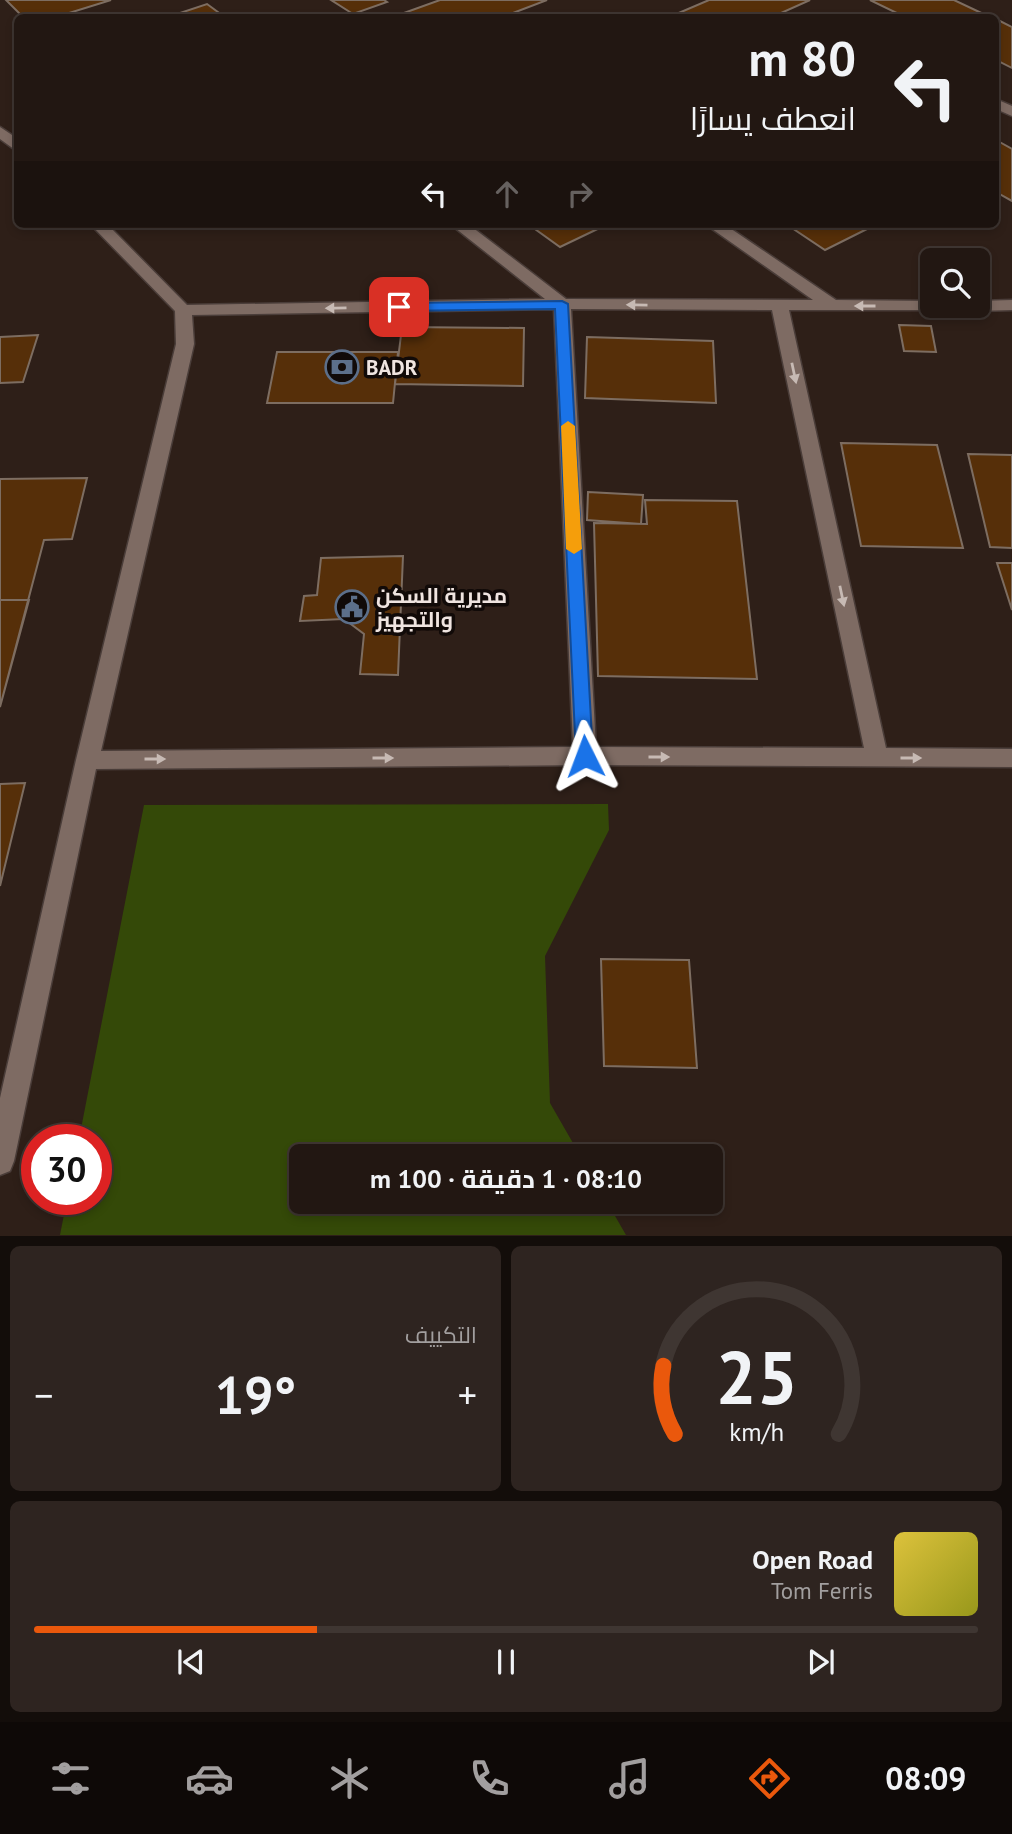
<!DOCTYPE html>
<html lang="ar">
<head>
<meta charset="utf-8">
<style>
	:root { --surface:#221712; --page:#2e2420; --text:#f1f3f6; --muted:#a29f9f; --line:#3f3632; --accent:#ea580c }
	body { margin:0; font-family:"PT Sans",Cairo,sans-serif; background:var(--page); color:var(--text); direction:rtl; height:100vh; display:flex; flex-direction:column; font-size:26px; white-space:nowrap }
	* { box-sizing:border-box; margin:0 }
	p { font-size:23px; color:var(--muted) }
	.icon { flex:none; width:38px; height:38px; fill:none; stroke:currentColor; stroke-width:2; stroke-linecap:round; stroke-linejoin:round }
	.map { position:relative; height:1236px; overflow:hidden; direction:ltr }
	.sheet { display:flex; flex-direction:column; gap:10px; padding:10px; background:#130d0a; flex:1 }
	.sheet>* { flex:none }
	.guide { position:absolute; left:14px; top:14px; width:985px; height:214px; border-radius:10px; box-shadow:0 4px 10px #0003,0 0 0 2px var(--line); direction:rtl; background:#221712; color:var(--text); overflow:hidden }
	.buttons { position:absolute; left:920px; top:248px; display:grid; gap:14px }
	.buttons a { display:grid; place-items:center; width:70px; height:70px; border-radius:10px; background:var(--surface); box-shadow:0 4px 10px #0003,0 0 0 2px var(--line); font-size:35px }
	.speed { position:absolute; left:21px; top:1124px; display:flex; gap:14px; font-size:35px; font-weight:700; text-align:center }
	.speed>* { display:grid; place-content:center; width:91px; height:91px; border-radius:50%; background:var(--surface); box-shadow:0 4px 10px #0003,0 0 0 2px var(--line); line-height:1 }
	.speed .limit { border:10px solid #d22; background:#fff; color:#111 }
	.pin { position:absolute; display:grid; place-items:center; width:60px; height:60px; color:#fff; margin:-30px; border-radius:14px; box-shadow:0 4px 10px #0006 }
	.me { position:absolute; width:77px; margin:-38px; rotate:357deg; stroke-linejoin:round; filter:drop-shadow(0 0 5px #0008) }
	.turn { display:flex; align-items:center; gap:24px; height:147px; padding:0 28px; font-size:32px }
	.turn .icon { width:91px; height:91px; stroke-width:2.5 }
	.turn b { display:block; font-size:49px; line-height:60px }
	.lanes { display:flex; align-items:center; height:66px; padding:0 28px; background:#0003; justify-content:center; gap:35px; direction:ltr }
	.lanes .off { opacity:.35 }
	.big { font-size:52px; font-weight:700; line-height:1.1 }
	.sheet .card { flex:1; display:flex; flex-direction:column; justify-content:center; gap:10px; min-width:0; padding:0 24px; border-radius:10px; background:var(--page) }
	.sheet .dial { align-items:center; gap:0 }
	.dial svg { height:182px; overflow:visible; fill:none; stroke:var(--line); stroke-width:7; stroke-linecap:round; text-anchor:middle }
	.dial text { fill:var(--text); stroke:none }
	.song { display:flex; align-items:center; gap:21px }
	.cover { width:84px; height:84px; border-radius:10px; background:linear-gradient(135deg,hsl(50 70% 55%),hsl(60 70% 35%)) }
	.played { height:7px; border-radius:4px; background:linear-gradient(90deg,var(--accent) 30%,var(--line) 30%) }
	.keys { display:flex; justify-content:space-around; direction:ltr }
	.heat { display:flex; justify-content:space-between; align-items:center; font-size:38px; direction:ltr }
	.sheet .tiles { flex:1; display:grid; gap:10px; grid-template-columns:1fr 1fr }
	.card:last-child { grid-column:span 2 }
	.trip { position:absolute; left:289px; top:1144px; width:434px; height:70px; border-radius:10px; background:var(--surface); box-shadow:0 4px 10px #0003,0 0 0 2px var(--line); font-weight:700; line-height:70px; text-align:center; direction:rtl }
	.dock { display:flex; height:112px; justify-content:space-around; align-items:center; background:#0e0907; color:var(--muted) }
	.dock .icon { width:49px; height:49px }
	.dock .active { color:var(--accent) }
	.dock b { font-size:32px; color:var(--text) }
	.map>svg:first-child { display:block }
	.green { fill:#344908 }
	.building { fill:#562f09; stroke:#7d6d61; stroke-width:2 }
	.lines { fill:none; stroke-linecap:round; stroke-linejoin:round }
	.minor-casing { stroke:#4a3d39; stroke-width:3 }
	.minor { fill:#7e6b63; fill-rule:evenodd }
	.oneway { fill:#c7bab4 }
	.route { fill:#1a73e8; stroke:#114b97; stroke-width:2 }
	.slow { fill:#f59e0b }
	.labels { text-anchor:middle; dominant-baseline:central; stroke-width:7; stroke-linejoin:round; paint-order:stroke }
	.poi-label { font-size:21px; font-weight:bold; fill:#efe4e0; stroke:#110a08; text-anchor:start }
</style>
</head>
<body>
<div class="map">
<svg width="1012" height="1236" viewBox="0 0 1012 1236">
	<rect width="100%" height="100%" fill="#2e1f18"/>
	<path class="green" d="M 608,804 L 609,830 L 545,956 L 550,1103 L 581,1157 L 301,1157 L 301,1202 L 607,1202 L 626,1235 L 60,1235 L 67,1199 L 96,1199 L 96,1139 L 79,1139 L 144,805 Z"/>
	<path class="building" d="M 6,0 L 111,0 L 53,18 L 24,18 Z
		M 331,0 L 384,0 L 387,2 L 353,14 Z
		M 440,0 L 547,0 L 500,18 L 390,18 Z
		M 709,0 L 810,0 L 770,18 L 667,18 Z
		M 870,0 L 954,0 L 992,18 L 907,18 Z
		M 207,4 L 226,18 L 165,18 Z
		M 996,19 L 1012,27 L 1012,68 L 996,60 Z
		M 996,140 L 1012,149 L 1012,201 L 996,192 Z
		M 528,224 L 608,224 L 560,247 Z
		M 786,224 L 877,224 L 825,250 Z
		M 899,325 L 931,326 L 936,352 L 904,351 Z
		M 402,327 L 524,328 L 523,386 L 395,384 Z
		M 38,335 L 23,382 L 0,383 L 0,337 Z
		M 587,337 L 713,341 L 716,403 L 585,398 Z
		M 277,352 L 398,352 L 393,403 L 267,403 Z
		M 841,443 L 937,445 L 963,548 L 861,546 Z
		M 968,454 L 1012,455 L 1012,548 L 990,547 Z
		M 87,478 L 72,539 L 44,540 L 0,707 L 0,479 Z
		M 588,492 L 643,495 L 641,524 L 587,520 Z
		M 645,500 L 737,501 L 757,679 L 598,676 L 594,523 L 647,524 Z
		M 403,556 L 398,675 L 360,674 L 364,634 L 344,619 L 300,621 L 304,596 L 317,595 L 321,558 Z
		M 997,563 L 1012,563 L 1012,610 Z
		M 0,600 L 29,600 L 0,707 Z
		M 25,783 L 0,886 L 0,784 Z
		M 601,959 L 689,960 L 697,1068 L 604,1066 Z"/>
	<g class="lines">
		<defs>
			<path id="minor" d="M 996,99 L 1012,106 L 1012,116 L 996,109 Z
				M 0,127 L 18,139 L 18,152 L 0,139 Z
				M 90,224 L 107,224 L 187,305 L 545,299 L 450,224 L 468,224 L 566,299 L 813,300 L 705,224 L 724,224 L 836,300 L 933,301 L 933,306 L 941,306 L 939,310 L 789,310 L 886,748 L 1012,749 L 1012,767 L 585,765 L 96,769 L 14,1161 L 10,1171 L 0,1175 L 0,1098 L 76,760 L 176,344 L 175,311 ZM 554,309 L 573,747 L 101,751 L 194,344 L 192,315 ZM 571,309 L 772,310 L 864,748 L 596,747 Z
				M 1012,300 L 1012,310 L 978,311 L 970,306 L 978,306 L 978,301 Z"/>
		</defs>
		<use href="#minor" class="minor-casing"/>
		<use href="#minor" class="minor"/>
	</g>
	<defs><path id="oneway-solid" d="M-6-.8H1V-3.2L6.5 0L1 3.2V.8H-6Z" transform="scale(1.75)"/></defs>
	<g class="oneway">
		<use href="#oneway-solid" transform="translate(637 305) rotate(-179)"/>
		<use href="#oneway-solid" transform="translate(865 306) rotate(180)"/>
		<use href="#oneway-solid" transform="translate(336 308) rotate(179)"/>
		<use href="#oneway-solid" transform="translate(794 373) rotate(78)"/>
		<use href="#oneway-solid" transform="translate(842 596) rotate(78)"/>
		<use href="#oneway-solid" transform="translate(659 757)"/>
		<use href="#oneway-solid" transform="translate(383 758)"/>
		<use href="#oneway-solid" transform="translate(911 758)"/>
		<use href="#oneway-solid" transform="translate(155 759)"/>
	</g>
	<path class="route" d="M 562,301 L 568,304 L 593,756 L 591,761 L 579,761 L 576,756 L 555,309 L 399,311 L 393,307 L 399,303 Z"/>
	<path class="slow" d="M 568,421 L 575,426 L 582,549 L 574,554 L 566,549 L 561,426 Z"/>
	<defs>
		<symbol id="bank-ring" viewBox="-11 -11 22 22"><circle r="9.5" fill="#110a08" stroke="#5c6f8a" stroke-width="1.5"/><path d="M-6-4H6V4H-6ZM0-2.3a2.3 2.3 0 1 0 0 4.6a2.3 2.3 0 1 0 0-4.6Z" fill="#5c6f8a"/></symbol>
		<symbol id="civic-ring" viewBox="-11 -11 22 22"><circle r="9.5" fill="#110a08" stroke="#5c6f8a" stroke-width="1.5"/><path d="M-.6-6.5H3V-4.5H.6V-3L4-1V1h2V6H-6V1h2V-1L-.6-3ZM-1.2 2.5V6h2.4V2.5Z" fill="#5c6f8a"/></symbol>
	</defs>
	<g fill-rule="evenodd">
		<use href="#bank-ring" x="323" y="348" width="38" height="38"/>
		<use href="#civic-ring" x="333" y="588" width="38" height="38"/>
	</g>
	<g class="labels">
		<g class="poi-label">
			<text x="366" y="367">BADR</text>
			<text x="376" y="595">مديرية السكن<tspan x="376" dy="24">والتجهيز</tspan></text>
		</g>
	</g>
</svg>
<div class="buttons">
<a><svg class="icon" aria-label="search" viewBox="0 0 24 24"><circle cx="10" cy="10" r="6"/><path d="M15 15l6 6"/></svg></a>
</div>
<div class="speed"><div class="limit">30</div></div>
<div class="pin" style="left:399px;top:307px;background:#d93025"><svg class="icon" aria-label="arrive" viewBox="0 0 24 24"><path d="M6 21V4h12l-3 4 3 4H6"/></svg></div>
<svg class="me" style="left:585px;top:756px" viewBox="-20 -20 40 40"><path d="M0-17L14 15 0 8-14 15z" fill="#1a73e8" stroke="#fff" stroke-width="4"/></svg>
<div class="trip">08:10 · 1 دقيقة · 100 m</div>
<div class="guide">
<div class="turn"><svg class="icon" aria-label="left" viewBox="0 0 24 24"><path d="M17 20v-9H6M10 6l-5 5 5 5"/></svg><div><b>80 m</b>انعطف يسارًا</div></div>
<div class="lanes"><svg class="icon" aria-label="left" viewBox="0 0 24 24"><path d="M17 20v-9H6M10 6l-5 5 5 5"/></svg><svg class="icon off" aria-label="ahead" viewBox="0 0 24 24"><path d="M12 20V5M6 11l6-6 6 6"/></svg><svg class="icon off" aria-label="right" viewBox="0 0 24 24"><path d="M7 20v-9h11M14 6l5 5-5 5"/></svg></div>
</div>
</div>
<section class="sheet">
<div class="tiles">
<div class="card dial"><svg viewBox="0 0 100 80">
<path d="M14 69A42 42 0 1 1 86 69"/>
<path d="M14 69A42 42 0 0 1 9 39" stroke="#ea580c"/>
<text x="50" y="56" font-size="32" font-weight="700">25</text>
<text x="50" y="72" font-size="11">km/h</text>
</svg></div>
<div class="card"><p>التكييف</p>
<div class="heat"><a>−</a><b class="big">19°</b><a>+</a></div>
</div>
<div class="card">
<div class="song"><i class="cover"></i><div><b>Open Road</b><p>Tom Ferris</p></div></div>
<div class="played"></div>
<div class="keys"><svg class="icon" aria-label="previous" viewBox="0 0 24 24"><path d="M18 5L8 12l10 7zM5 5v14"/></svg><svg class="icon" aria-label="pause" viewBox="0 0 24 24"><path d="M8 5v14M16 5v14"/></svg><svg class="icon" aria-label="next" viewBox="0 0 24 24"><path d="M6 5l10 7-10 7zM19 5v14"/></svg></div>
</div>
</div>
</section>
<nav class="dock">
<b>08:09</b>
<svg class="icon active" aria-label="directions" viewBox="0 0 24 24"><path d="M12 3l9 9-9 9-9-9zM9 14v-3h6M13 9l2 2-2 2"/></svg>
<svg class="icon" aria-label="music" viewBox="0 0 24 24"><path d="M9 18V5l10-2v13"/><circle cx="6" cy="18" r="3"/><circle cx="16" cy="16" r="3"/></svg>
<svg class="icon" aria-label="phone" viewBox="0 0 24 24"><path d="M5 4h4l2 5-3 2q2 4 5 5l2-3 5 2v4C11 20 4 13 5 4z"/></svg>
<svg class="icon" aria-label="climate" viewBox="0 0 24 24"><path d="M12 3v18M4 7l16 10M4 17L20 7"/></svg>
<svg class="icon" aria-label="car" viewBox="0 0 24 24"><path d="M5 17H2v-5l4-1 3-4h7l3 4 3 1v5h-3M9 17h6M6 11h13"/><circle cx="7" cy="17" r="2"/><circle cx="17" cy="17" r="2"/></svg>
<svg class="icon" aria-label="filters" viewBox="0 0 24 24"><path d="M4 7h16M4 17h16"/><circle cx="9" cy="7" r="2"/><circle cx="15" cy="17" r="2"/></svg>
</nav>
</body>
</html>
